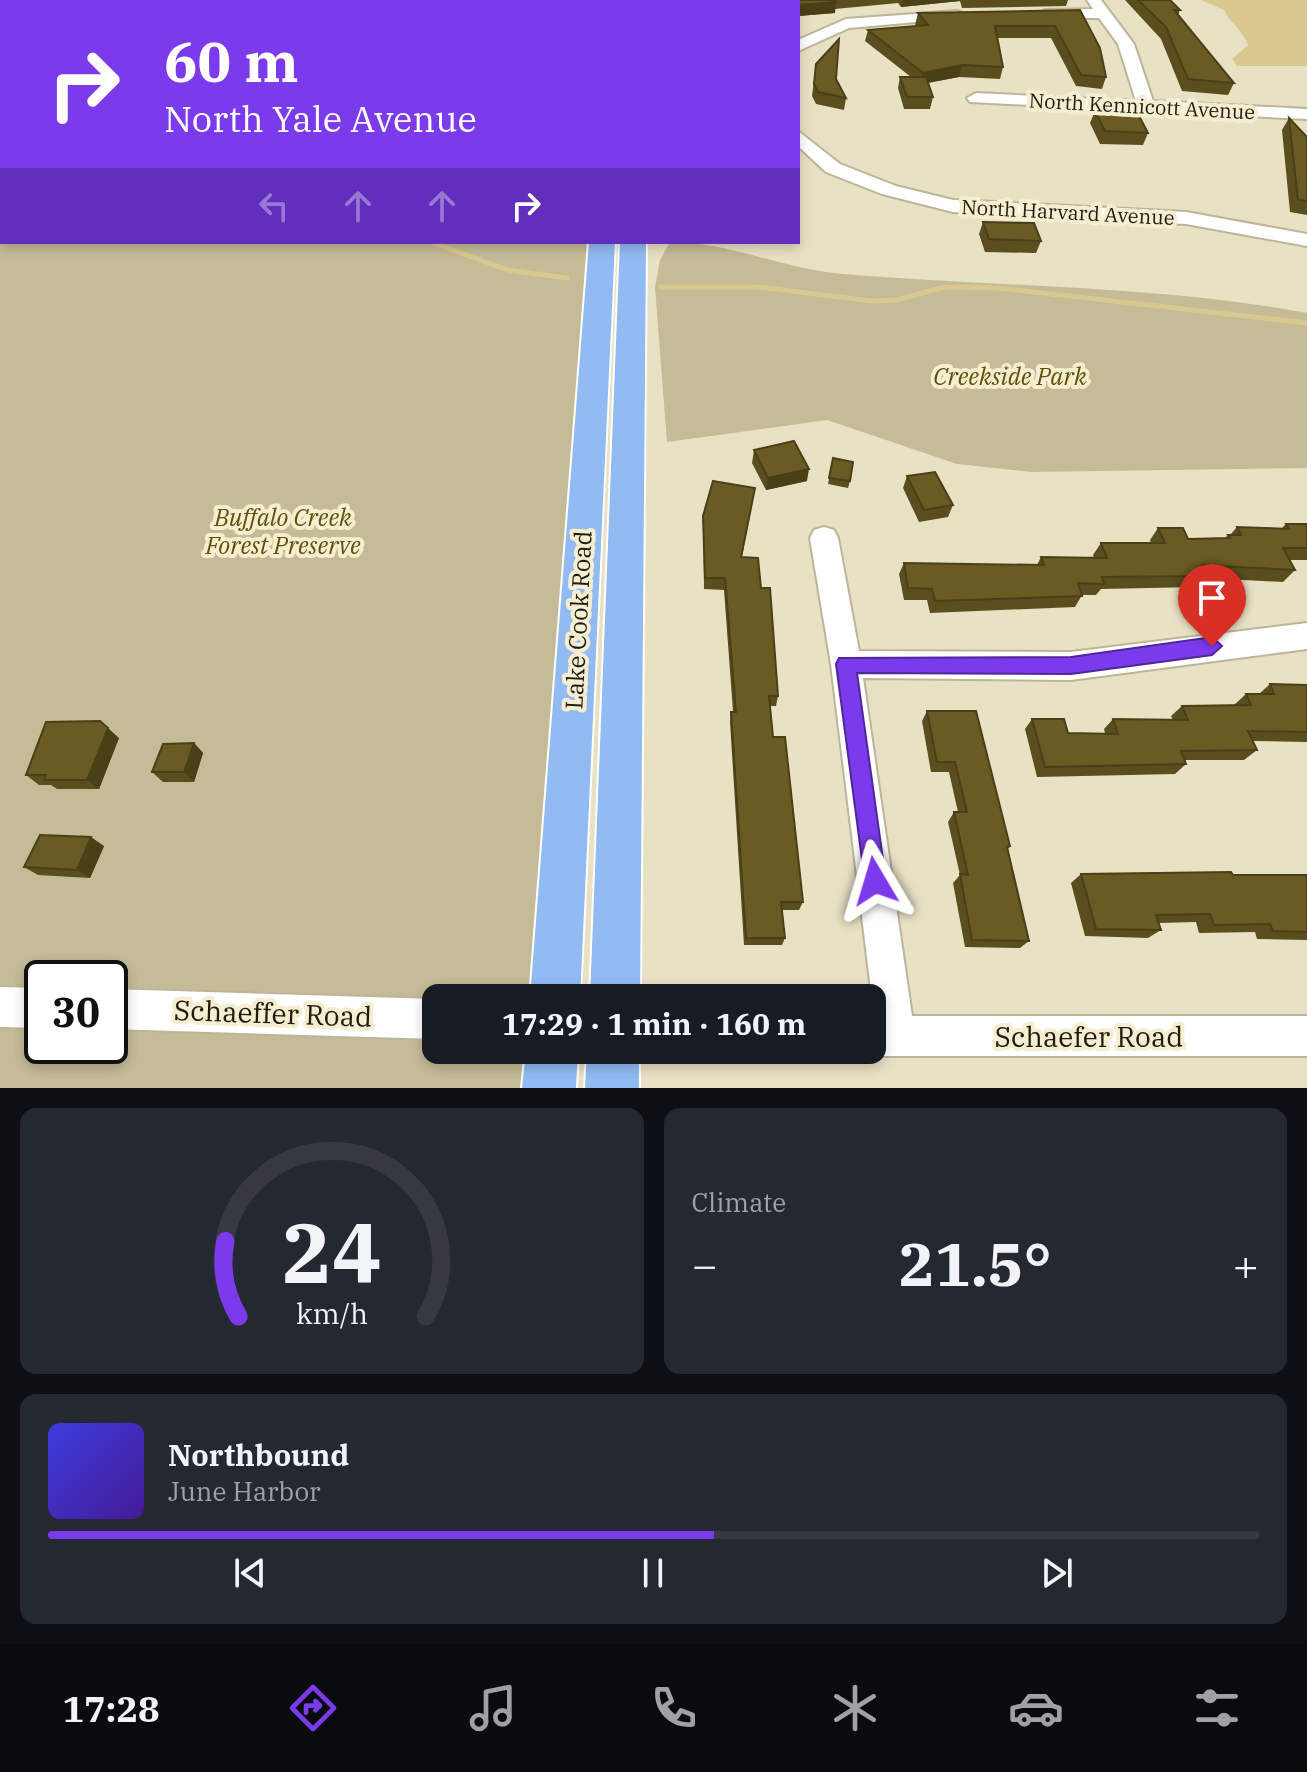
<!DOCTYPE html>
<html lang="en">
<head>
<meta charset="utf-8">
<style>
	:root { --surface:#171b24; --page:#242831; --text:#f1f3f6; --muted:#9ea1a6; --line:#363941; --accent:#7c3aed }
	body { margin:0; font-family:"IBM Plex Serif",serif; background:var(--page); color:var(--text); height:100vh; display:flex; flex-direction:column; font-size:30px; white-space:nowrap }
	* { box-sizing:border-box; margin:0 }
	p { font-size:26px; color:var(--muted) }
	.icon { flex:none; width:44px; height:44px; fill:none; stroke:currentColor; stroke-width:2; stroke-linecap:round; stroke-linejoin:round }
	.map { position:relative; height:1088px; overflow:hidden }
	.sheet { display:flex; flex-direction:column; gap:20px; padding:20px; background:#0d0f14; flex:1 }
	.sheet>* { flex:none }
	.top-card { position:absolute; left:0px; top:0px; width:800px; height:244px; box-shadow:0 4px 12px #0003; background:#7c3aed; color:#fff; overflow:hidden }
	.speed { position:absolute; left:24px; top:960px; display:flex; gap:16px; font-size:40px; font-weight:700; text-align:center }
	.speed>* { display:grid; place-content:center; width:104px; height:104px; border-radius:50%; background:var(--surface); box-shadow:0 4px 12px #0003; line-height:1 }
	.speed .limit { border:4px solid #111; border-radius:12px; background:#fff; color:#111 }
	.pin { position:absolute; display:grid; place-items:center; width:68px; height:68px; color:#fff; margin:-82px -34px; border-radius:50% 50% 50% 0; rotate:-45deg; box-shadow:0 0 8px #0007 }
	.pin .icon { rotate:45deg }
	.me { position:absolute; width:88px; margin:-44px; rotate:353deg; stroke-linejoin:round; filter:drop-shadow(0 0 6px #0008) }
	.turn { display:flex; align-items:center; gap:28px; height:168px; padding:0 32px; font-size:36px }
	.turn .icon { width:104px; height:104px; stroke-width:2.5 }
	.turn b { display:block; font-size:56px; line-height:68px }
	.lanes { display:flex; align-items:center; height:76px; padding:0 32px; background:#0003; justify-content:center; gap:40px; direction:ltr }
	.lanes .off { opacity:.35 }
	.big { font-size:60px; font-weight:700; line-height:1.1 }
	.sheet .card { flex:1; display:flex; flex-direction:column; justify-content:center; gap:12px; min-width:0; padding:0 28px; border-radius:16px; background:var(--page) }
	.sheet .dial { align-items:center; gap:0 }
	.dial svg { height:208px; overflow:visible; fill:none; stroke:var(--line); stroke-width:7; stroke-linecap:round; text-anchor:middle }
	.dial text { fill:var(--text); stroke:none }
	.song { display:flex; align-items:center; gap:24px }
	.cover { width:96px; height:96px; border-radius:12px; background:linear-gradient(135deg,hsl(240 70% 55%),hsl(260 70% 35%)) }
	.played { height:8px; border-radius:4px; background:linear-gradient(90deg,var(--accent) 55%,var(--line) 55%) }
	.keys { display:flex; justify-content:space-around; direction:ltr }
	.heat { display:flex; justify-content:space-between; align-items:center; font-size:44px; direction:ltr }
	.sheet .tiles { flex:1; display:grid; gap:20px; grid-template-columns:1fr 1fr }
	.card:last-child { grid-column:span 2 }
	.trip { position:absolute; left:422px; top:984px; width:464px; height:80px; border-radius:16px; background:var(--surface); box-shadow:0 4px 12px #0003; font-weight:700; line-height:80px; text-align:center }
	.dock { display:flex; height:128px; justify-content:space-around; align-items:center; background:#090b0e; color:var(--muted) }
	.dock .icon { width:56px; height:56px }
	.dock .on { color:var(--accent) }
	.dock b { font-size:36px; color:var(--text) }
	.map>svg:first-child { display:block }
	.green { fill:#c5bb97; fill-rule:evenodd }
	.water { fill:#d9c990 }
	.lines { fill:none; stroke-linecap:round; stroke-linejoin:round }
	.stream { stroke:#d9c990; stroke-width:5 }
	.minor-casing { stroke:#bdb599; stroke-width:4 }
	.major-casing { stroke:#fff; stroke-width:4 }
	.minor { fill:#fff; fill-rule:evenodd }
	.major { fill:#91bbf2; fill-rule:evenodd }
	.wall { fill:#5a4e1e }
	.shaded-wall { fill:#4a4018 }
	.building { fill:#695b23; stroke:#4a4018; stroke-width:2 }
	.route { fill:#7c3aed; stroke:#51269a; stroke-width:2 }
	.labels { text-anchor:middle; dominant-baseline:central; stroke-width:8; stroke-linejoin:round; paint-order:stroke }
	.far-street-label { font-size:20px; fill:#1f1c11; stroke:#f6eed1 }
	.park-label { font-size:24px; font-style:italic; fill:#61500a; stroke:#f6eed1 }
	.street-label { font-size:24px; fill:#1f1c11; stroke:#f6eed1 }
	.near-street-label { font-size:28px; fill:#1f1c11; stroke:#f6eed1 }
</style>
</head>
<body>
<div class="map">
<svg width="1307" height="1088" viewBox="0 0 1307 1088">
	<rect width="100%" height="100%" fill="#e9e1c4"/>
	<path class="green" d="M 0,0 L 609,0 L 2,2 L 2,242 L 589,242 L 530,998 L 436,998 L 436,1050 L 526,1050 L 524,1088 L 0,1088 ZM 42,978 L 110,978 L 110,1046 L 42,1046 Z
		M 670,242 C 730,242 783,269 842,274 C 997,287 1154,285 1307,313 L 1307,468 L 1032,472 L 957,464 L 827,420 L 667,442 L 655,287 L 660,260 Z"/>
	<path class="water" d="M 0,0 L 251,0 L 260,2 L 2,2 L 2,200 Z
		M 1201,0 L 1307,0 L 1307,66 L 1237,66 L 1232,59 L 1248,45 C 1244,32 1230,23 1224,10 Z"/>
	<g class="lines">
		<path class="stream" d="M 431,242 L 508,270 L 567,278
			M 661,287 L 758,287 L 871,301 L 896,300 L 945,287 L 999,288 L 1307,323"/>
		<defs>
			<path id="minor" d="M 1087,0 L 1101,0 L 1134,44 L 1153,101 L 1307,109 L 1307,119 L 970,102 L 967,98 L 976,93 L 1136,101 L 1118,44 L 1099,18 L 1045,18 L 1038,14 L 1045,10 L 1093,9 Z
				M 956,11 L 961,12 L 961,18 L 849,28 L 798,51 L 798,40 L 846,19 Z
				M 798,131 L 840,164 L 896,186 L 953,200 L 1186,212 L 1307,234 L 1307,246 L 1186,224 L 953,212 L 882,194 L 826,172 L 798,146 Z
				M 824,527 L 834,530 L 838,538 L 859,651 L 1071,652 L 1307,623 L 1307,649 L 1071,680 L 863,678 L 912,1016 L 1307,1016 L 1307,1056 L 872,1056 L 858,1050 L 872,1050 L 872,998 L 831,664 L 810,538 L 814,530 Z
				M 0,987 L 42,988 L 42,1028 L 0,1027 Z
				M 110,989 L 436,999 L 436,1039 L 110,1029 Z"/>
			<path id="major" d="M 608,0 L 626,0 L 626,2 L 608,2 Z
				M 589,242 L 615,242 L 580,998 L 530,998 Z
				M 620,242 L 646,242 L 640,998 L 590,998 Z
				M 526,1050 L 578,1050 L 576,1088 L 522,1088 Z
				M 587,1050 L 639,1050 L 639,1088 L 585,1088 Z"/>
		</defs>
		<use href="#minor" class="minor-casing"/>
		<use href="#major" class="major-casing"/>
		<use href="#minor" class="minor"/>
		<use href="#major" class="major"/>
	</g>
	<path class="wall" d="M 739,0 L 1068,0 L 1066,6 L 962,8 L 960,1 L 901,7 L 898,3 L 835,9 L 835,13 L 798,16 L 798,2 Z
		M 1125,0 L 1170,0 L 1180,10 L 1178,15 L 1234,83 L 1228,95 L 1182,91 L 1161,39 Z
		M 1080,10 L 1106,77 L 1102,89 L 1076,86 L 1051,38 L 997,38 L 1003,67 L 1000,79 L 959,77 L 928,83 L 933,97 L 930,109 L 904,109 L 898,88 L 900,77 L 911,77 L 865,41 L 868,30 L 916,26 L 915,25 L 918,13 Z
		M 816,64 L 836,79 L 846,98 L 844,110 L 816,104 L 812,96 Z
		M 1095,111 L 1148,133 L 1143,145 L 1100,144 L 1090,123 Z
		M 1289,118 L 1307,137 L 1307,215 L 1290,212 L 1282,130 Z
		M 983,222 L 1041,241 L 1036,253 L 985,252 L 979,234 Z
		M 754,450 L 807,481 L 766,490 L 752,463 Z
		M 833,458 L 850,481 L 848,488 L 828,484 Z
		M 907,476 L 953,505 L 948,517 L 919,522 L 903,488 Z
		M 753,500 L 742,557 L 761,588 L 778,696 L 776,706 L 770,706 L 773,737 L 803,902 L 799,910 L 782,910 L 785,938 L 782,945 L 744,945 L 730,722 L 731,712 L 733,712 L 724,590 L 704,589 L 703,516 Z
		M 1286,524 L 1307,524 L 1307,560 L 1290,560 L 1295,570 L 1283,582 L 1205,578 L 1197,587 L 1101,589 L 1096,595 L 1082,595 L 1075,607 L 930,613 L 927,600 L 904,600 L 899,574 L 904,563 L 1037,565 L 1041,557 L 1094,558 L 1093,555 L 1101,543 L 1151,543 L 1150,540 L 1158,528 L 1188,539 L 1225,538 L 1228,535 L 1230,535 L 1237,527 L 1282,528 Z
		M 1270,684 L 1307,685 L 1307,742 L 1253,741 L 1257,750 L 1244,760 L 1185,760 L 1186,764 L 1175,774 L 1037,777 L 1025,729 L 1032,719 L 1068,733 L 1105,733 L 1104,729 L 1113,719 L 1173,720 L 1171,716 L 1182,706 L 1234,705 L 1246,694 L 1259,694 Z
		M 927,711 L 1010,846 L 1008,849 L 1029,941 L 1020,948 L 965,947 L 953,883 L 960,875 L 948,822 L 954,812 L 958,812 L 949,772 L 931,772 L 922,721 Z
		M 119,738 L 99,789 L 57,789 L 51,785 L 39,785 L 26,775 Z
		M 194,743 L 203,753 L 194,782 L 163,782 L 152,772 Z
		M 104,846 L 90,878 L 38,875 L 24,867 Z
		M 1081,874 L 1307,875 L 1307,940 L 1257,939 L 1255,932 L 1199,933 L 1196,922 L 1159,923 L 1161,930 L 1148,938 L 1085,936 L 1071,883 Z"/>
	<path class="shaded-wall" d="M 902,0 L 961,0 L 960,1 L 901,7 Z
		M 836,2 L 835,13 L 798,16 L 798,5 Z
		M 962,65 L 959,77 L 920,84 L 923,73 Z
		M 809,469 L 807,481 L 766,490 L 768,478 Z
		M 108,728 L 119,738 L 99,789 L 87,780 Z
		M 194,743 L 203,753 L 194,782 L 184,772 Z
		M 91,837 L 104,846 L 90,878 L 77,870 Z"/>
	<path class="building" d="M 708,0 L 725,0 L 725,2 L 708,2 Z
		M 739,0 L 833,0 L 836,2 L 798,5 L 798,2 L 733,2 Z
		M 1138,0 L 1170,0 L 1180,10 L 1174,10 L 1234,83 L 1188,79 L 1166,27 Z
		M 1080,10 L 1100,48 L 1106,77 L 1081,75 L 1055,26 L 995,26 L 1003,67 L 962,65 L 923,73 L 868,30 L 928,25 L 918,13 Z
		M 839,39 L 836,79 L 846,98 L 818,92 L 814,84 L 816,64 Z
		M 900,77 L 926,77 L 933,97 L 907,97 Z
		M 1095,111 L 1138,114 L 1148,133 L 1105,131 Z
		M 1289,118 L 1307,137 L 1307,201 L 1298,200 Z
		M 983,222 L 1034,223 L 1041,241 L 989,239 Z
		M 794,441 L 809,469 L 768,478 L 754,450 Z
		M 833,458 L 853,462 L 850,481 L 829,478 Z
		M 935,472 L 953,505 L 924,510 L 907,476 Z
		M 713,481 L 755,488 L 741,557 L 758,558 L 761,588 L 770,588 L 778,696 L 769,696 L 773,737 L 785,737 L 803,902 L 781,902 L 785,938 L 746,938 L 731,712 L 736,712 L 725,578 L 705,578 L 703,516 Z
		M 1286,524 L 1307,524 L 1307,548 L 1283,548 L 1295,570 L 1202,565 L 1207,576 L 1102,577 L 1104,584 L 1078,583 L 1082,596 L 935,601 L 932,589 L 908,588 L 904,563 L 1044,565 L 1041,557 L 1107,558 L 1101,543 L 1165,543 L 1158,528 L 1183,528 L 1188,539 L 1230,538 L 1228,535 L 1241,535 L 1237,527 L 1289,529 Z
		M 1270,684 L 1307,685 L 1307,732 L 1248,731 L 1257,750 L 1181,751 L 1186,764 L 1045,767 L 1032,719 L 1064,719 L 1068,733 L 1118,734 L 1113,719 L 1188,720 L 1182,706 L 1251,705 L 1246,694 L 1274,694 Z
		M 927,711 L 976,711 L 1010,846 L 1007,847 L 1029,941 L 972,940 L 960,874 L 968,875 L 954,812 L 967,812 L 955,762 L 937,762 Z
		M 100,721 L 108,728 L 87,780 L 44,780 L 46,775 L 26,775 L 46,722 Z
		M 194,743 L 184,772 L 152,772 L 163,744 Z
		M 40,835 L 91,837 L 77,870 L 24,867 Z
		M 1231,872 L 1233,875 L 1307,875 L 1307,932 L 1273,931 L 1270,924 L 1214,925 L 1210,914 L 1156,915 L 1161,930 L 1096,929 L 1081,874 Z"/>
	<path class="route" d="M 1212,637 L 1222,646 L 1212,655 L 1071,674 L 857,673 L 886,881 L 883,890 L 875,893 L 866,890 L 836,664 L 839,658 L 1071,657 Z"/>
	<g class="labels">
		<g class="far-street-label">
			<text transform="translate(1142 106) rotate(3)">North Kennicott Avenue</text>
			<text transform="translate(1068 212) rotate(3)">North Harvard Avenue</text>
		</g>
		<g class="park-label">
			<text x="1010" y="376">Creekside Park</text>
			<text x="283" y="517">Buffalo Creek<tspan x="283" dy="28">Forest Preserve</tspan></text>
		</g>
		<g class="street-label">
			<text transform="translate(578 620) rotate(-87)">Lake Cook Road</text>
		</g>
		<g class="near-street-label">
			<text transform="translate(273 1013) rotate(2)">Schaeffer Road</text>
			<text x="1089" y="1036">Schaefer Road</text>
		</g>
	</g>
</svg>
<div class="speed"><div class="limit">30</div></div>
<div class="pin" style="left:1212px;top:646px;background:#d93025"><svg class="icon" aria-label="arrive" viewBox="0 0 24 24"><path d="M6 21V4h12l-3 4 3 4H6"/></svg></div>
<svg class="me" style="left:875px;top:881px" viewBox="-20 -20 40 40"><path d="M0-17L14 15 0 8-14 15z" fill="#7c3aed" stroke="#fff" stroke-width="4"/></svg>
<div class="trip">17:29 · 1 min · 160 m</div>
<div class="top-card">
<div class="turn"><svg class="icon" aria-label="right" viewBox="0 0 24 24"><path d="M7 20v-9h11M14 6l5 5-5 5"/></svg><div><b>60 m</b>North Yale Avenue</div></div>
<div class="lanes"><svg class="icon off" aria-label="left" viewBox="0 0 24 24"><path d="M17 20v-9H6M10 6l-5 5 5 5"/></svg><svg class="icon off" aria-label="ahead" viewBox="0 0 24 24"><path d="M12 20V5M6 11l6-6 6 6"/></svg><svg class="icon off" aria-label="ahead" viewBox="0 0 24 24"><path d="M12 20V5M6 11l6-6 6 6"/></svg><svg class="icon" aria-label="right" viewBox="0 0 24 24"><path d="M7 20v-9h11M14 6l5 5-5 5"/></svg></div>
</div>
</div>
<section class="sheet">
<div class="tiles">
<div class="card dial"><svg viewBox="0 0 100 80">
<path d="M14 69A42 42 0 1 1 86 69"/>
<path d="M14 69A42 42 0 0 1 9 40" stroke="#7c3aed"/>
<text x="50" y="56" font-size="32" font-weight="700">24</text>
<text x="50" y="72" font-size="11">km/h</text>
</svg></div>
<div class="card"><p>Climate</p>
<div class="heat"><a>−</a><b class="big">21.5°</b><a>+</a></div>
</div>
<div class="card">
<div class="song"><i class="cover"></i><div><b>Northbound</b><p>June Harbor</p></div></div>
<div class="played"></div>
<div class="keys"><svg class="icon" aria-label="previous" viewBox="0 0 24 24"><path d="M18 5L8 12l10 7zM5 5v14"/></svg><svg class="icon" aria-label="pause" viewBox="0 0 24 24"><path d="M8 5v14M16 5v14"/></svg><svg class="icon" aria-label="next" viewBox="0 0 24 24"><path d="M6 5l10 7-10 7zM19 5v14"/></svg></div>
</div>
</div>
</section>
<nav class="dock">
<b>17:28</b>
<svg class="icon on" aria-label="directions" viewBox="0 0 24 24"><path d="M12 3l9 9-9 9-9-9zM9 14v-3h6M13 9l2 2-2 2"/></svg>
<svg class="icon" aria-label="music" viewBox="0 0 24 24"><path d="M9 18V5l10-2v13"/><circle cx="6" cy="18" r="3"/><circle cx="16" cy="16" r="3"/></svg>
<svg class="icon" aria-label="phone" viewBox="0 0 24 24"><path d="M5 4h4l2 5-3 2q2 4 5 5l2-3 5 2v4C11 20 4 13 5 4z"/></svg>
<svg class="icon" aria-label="climate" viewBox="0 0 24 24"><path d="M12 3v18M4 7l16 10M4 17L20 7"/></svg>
<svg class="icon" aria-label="car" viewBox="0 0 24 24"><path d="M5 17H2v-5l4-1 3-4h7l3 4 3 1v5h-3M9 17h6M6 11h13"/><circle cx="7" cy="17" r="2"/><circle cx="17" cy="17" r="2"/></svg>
<svg class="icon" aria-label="filters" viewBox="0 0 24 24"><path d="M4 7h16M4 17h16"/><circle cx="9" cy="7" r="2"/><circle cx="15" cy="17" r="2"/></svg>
</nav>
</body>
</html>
